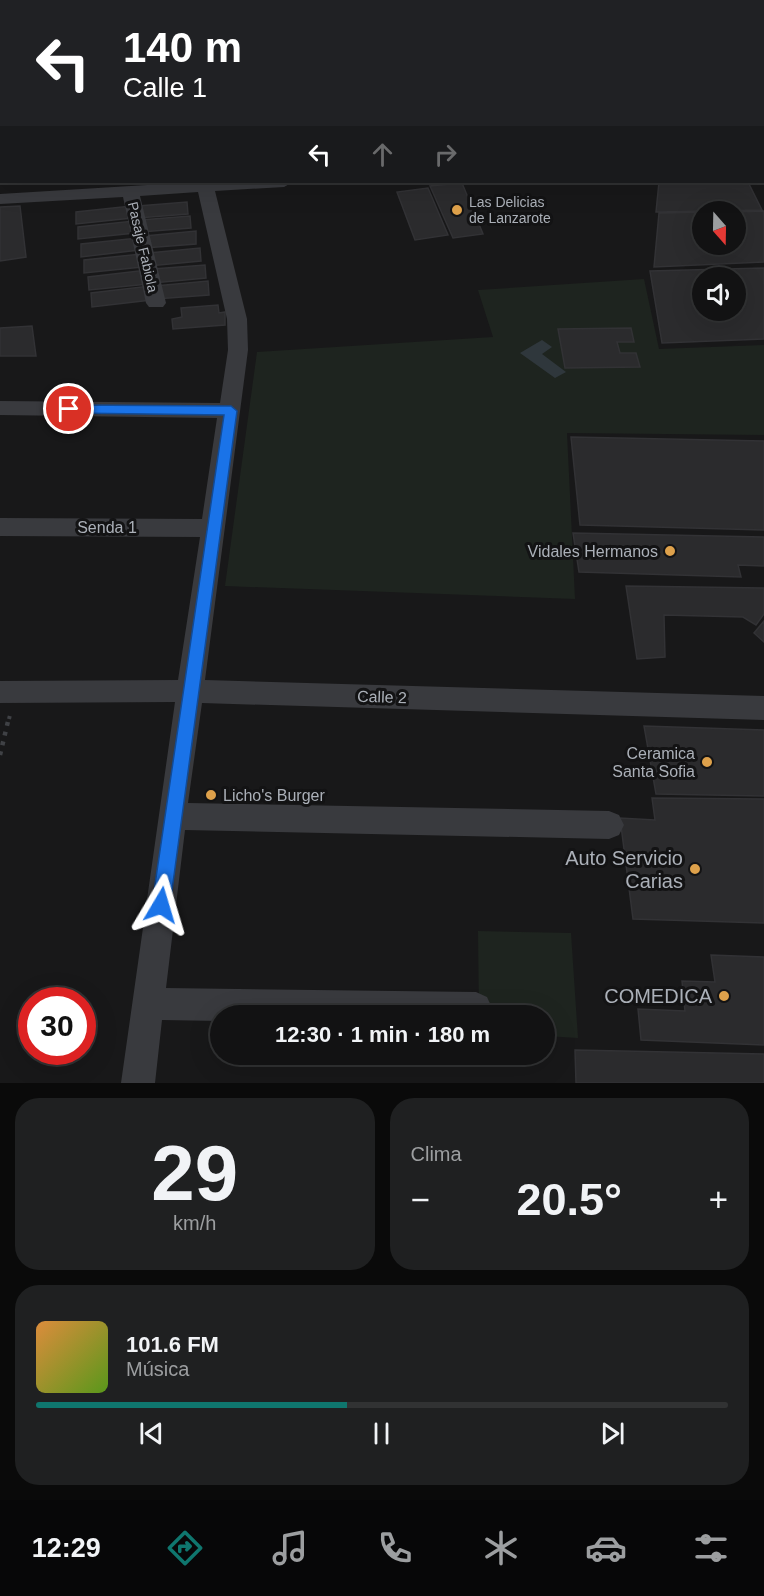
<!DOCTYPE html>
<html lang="es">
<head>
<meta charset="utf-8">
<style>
	:root { --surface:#121213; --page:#1f2021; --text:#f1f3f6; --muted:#9c9ea0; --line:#313233; --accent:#0f766e }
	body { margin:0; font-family:Arial,sans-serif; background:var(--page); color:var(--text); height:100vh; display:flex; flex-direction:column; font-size:22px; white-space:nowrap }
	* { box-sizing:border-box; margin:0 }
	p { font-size:20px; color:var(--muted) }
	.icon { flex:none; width:33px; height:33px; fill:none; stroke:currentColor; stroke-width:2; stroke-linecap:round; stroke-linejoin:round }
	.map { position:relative; height:1083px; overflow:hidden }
	.side { display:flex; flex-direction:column; gap:15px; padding:15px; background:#0a0a0a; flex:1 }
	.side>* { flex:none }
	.hud { position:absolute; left:0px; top:0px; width:765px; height:183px; box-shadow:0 6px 24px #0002,0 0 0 2px var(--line); background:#202124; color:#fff; overflow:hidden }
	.needle { width:39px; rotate:160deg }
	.buttons { position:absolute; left:692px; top:201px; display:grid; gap:12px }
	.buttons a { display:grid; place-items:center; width:54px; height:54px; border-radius:50%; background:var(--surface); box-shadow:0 6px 24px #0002,0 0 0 2px var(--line); font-size:30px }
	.speed { position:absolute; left:18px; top:987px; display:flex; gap:12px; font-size:30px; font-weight:700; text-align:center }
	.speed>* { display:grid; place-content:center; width:78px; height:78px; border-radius:50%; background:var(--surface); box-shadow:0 6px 24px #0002,0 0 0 2px var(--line); line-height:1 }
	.speed .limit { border:9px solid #d22; background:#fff; color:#111 }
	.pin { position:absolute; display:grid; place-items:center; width:51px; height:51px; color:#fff; margin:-26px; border:3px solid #fff; border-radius:50%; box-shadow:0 2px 6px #0007 }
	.me { position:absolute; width:66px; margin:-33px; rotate:7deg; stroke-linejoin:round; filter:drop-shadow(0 0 4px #0008) }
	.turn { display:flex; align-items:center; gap:21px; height:126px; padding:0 24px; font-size:27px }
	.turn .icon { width:78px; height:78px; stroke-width:2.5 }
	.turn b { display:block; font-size:42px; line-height:51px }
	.lanes { display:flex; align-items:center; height:57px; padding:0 24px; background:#0003; justify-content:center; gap:30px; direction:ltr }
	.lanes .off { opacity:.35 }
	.big { font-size:45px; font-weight:800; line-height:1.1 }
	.side .tile { flex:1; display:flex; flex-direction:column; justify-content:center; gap:9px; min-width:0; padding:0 21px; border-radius:24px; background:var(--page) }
	.side .dial { align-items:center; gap:0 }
	.dial b { font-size:78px; line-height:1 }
	.song { display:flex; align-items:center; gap:18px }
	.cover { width:72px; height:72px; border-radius:9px; background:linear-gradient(135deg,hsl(30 70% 55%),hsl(90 70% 35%)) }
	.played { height:6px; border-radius:3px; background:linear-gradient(90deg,var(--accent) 45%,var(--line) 45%) }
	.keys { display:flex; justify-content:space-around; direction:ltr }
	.heat { display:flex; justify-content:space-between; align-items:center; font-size:33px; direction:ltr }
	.side .tiles { flex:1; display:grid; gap:15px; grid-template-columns:1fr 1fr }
	.tile:last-child { grid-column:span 2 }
	.trip { position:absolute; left:210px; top:1005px; width:345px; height:60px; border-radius:30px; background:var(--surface); box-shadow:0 6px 24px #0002,0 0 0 2px var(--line); font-weight:800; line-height:60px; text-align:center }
	.tabs { display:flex; height:96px; justify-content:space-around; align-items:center; background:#070708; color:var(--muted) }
	.tabs .icon { width:42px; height:42px }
	.tabs .on { color:var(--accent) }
	.tabs b { font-size:27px; color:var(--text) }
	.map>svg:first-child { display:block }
	.green { fill:#1e241f }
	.water { fill:#2f373c }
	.building { fill:#2b2b2d; stroke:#323235; stroke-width:1.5; fill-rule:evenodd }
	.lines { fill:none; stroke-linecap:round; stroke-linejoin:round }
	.path-far1 { stroke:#3f4145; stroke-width:4; stroke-dasharray:3 4.5; stroke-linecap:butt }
	.path { stroke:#3f4145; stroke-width:4.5; stroke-dasharray:4 6; stroke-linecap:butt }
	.service { fill:#393a3e; fill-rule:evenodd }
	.minor { fill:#393a3e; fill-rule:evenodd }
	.route { fill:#1a73e8; stroke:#114b97; stroke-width:1.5 }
	.poi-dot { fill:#dea14b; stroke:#131314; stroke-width:2 }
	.labels { text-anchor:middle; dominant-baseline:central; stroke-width:6; stroke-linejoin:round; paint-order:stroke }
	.far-poi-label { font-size:14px; fill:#abb0b8; stroke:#131314; text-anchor:start }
	.far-street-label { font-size:14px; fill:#abb0b8; stroke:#131314 }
	.street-label { font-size:16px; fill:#abb0b8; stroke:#131314 }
	.poi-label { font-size:16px; fill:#abb0b8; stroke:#131314; text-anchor:end }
	.near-poi-label { font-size:20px; fill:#abb0b8; stroke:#131314; text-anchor:end }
</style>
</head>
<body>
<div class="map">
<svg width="764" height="1083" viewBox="0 0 764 1083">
	<rect width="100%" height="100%" fill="#181819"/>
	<path class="green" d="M 644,279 L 659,349 L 764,345 L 764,435 L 567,433 L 575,599 L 225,586 L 257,352 L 493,337 L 478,290 Z
		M 478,931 L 571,933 L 578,1038 L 545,1036 L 544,1016 L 479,1015 Z"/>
	<path class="water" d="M 542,340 L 552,347 L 542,354 L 566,372 L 555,378 L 520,353 Z"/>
	<path class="building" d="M 419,0 L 617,0 L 618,2 L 405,1 Z
		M 659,182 L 748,182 L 762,210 L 656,212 Z
		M 462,183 L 483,234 L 453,238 L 430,186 Z
		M 428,188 L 448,235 L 415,240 L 397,192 Z
		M 187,202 L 188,214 L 138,218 L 138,206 Z
		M 20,206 L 26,257 L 0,261 L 0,207 Z
		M 131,206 L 132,218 L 76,224 L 76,212 Z
		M 764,211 L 764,262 L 654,267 L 659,213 L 702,212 L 702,244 L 735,244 L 735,212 Z
		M 190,216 L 191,228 L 141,232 L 141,220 Z
		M 134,221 L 135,233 L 78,239 L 78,227 Z
		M 196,231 L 196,244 L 145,248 L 145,236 Z
		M 138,238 L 139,250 L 81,257 L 81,244 Z
		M 200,248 L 201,261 L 149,266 L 149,253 Z
		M 141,254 L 142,267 L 84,273 L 84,260 Z
		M 205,265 L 206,278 L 153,283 L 153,269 Z
		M 764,268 L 764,339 L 662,343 L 650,271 ZM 702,278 L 735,278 L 735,310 L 702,310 Z
		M 147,270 L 148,284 L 89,290 L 88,277 Z
		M 208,281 L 209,295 L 156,299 L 155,286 Z
		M 150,286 L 151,300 L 92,307 L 91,293 Z
		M 218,305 L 219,313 L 225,312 L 225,325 L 173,329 L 172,319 L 182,317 L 181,308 Z
		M 32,326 L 36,356 L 0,356 L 0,328 Z
		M 631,328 L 634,342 L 617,342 L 620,353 L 636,353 L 640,367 L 565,368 L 558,329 Z
		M 571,437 L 764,441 L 764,530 L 580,525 Z
		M 573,533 L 764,537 L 764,566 L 738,565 L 741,577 L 579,572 Z
		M 626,586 L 764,588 L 764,614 L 756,625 L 743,617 L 664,615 L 665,657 L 637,659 Z
		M 764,621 L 764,642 L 754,633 Z
		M 644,726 L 764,730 L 764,796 L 656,794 Z
		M 652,798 L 764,799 L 764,923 L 633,919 L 620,818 L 655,820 Z
		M 711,955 L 764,957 L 764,1045 L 641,1040 L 638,1009 L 685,1011 L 682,981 L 715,982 Z
		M 575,1050 L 764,1054 L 764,1083 L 576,1083 Z"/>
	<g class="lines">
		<path class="path-far1" d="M 9,719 L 10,715"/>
		<path class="path" d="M 0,755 L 9,717"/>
		<path class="service" d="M 668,0 L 687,0 L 690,2 L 670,2 Z"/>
		<path class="minor" d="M 184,0 L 198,0 L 183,2 Z
			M 196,182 L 293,182 L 284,187 L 215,191 L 247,319 L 248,350 L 205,680 L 764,696 L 764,720 L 202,703 L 188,803 L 609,811 L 619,815 L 624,825 L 619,835 L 609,839 L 185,830 L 166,988 L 476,992 L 487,997 L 492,1008 L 489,1016 L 220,1016 L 220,1021 L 162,1020 L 155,1083 L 121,1083 L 175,702 L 0,703 L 0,681 L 178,680 L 200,537 L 0,536 L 0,518 L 202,519 L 217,418 L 0,415 L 0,401 L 220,403 L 228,350 L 227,319 L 198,192 L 140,196 L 166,303 L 163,307 L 149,307 L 146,303 L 123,197 L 0,204 L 0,194 Z"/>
	</g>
	<path class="route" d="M 69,405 L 231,406 L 237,411 L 170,905 L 167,911 L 161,913 L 155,911 L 152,905 L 224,415 L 69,413 L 63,409 Z"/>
	<g class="poi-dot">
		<circle cx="457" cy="210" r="6"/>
		<circle cx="670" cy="551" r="6"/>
		<circle cx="707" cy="762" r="6"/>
		<circle cx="211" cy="795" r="6"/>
		<circle cx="695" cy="869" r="6"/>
		<circle cx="724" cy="996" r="6"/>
	</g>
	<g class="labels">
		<g class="far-poi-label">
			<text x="469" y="202">Las Delicias<tspan x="469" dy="16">de Lanzarote</tspan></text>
		</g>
		<g class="far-street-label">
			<text transform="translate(143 247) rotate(77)">Pasaje Fabiola</text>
		</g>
		<g class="street-label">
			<text x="107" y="527">Senda 1</text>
			<text transform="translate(382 697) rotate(2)">Calle 2</text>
		</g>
		<g class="poi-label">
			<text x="658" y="551">Vidales Hermanos</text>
			<text x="695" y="753">Ceramica<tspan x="695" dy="18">Santa Sofia</tspan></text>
			<text x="223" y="795" text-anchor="start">Licho's Burger</text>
		</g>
		<g class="near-poi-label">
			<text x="683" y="858">Auto Servicio<tspan x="683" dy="23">Carias</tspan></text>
			<text x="712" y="996">COMEDICA</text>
		</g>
	</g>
</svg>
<div class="buttons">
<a><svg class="needle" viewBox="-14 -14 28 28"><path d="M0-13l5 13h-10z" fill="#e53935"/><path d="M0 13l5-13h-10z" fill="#9c9ea0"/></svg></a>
<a><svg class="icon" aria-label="sound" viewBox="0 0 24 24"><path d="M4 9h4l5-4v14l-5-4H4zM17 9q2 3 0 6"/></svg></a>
</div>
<div class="speed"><div class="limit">30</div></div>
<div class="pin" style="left:69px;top:409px;background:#d93025"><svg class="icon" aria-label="arrive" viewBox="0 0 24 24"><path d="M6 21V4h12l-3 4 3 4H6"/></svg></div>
<svg class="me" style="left:161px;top:905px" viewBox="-20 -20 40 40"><path d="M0-17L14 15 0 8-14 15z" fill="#1a73e8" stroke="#fff" stroke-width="4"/></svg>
<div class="trip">12:30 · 1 min · 180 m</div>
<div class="hud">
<div class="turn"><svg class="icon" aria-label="left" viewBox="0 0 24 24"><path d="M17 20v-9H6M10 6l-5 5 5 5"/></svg><div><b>140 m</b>Calle 1</div></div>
<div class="lanes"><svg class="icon" aria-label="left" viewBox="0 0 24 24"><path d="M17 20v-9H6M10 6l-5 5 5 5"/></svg><svg class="icon off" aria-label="ahead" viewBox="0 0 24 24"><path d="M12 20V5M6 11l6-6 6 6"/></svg><svg class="icon off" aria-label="right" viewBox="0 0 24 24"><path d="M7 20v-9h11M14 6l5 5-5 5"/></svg></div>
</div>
</div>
<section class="side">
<div class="tiles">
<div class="tile dial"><b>29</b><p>km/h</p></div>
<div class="tile"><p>Clima</p>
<div class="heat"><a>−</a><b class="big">20.5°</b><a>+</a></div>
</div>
<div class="tile">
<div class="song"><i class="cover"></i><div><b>101.6 FM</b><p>Música</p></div></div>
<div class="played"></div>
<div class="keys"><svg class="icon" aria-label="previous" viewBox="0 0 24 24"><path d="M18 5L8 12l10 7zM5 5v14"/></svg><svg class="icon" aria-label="pause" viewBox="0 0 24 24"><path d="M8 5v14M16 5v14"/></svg><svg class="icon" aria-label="next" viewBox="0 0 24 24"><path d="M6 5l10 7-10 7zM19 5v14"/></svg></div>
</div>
</div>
</section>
<nav class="tabs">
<b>12:29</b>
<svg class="icon on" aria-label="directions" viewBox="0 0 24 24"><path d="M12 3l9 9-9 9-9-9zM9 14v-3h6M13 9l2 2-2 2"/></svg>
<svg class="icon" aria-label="music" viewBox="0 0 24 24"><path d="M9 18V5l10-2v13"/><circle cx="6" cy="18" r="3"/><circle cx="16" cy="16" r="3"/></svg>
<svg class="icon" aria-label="phone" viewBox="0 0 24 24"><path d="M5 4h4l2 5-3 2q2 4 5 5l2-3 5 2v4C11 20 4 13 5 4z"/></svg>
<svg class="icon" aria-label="climate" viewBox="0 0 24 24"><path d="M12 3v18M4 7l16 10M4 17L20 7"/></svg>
<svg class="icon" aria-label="car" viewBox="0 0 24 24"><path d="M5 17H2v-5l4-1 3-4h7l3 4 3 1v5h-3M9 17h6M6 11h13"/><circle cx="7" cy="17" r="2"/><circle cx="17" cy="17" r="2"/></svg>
<svg class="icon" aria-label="filters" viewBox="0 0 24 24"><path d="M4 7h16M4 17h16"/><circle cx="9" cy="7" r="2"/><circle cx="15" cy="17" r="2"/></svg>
</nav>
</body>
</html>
